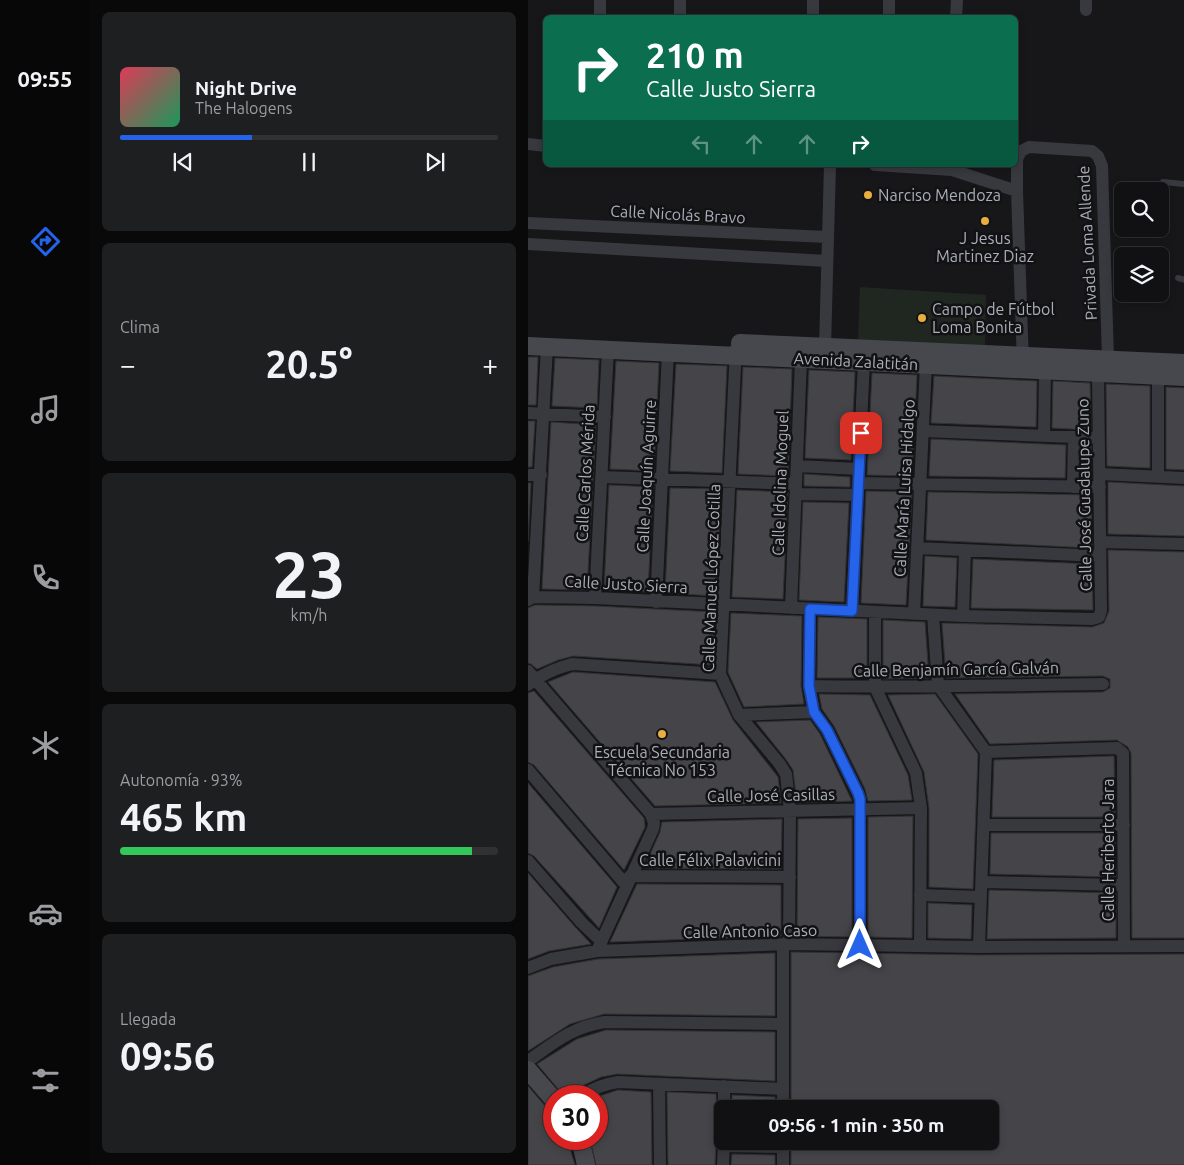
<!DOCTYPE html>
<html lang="es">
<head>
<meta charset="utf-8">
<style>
	:root { --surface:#111113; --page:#1e1f21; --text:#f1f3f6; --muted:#9c9da0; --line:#303133; --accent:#2563eb }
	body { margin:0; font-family:Ubuntu,sans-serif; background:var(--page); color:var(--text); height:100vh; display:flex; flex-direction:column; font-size:19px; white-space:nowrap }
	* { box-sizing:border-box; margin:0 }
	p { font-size:16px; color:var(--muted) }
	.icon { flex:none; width:28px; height:28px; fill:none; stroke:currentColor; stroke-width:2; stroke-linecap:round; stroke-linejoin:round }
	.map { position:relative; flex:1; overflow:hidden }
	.panel { display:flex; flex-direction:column; gap:12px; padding:12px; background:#09090a; width:438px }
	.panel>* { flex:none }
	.banner { position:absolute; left:15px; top:15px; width:475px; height:152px; border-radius:8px; box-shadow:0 2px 8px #0003,0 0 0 1px var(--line); background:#0b6e4f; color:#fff; overflow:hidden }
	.buttons { position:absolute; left:586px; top:182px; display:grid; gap:10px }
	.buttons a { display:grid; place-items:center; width:55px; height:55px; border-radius:8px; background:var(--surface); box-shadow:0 2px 8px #0003,0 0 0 1px var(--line); font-size:25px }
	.speed { position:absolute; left:15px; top:1085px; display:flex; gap:10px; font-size:25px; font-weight:700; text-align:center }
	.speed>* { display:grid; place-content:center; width:65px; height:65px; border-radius:50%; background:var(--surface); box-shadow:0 2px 8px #0003,0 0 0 1px var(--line); line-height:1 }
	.speed .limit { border:8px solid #d22; background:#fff; color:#111 }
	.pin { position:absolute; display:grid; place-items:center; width:42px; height:42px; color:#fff; margin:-21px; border-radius:10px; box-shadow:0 2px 8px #0006 }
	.me { position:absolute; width:55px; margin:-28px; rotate:0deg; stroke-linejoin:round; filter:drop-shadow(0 0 4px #0008) }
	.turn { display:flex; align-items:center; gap:18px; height:105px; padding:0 20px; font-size:22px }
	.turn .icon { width:65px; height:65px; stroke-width:2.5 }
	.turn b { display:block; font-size:35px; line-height:42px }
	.lanes { display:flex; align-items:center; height:48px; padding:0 20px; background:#0003; justify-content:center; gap:25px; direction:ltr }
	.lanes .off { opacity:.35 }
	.big { font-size:38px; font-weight:600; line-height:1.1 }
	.panel .tile { flex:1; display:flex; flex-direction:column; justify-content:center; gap:8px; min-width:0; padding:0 18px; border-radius:8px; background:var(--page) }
	.panel .dial { align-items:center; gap:0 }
	.dial b { font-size:65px; line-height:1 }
	.song { display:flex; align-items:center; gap:15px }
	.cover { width:60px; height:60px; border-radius:8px; background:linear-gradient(135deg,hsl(350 70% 55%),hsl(150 70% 35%)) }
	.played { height:5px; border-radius:2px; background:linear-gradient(90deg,var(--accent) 35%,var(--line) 35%) }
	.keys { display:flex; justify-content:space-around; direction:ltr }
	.heat { display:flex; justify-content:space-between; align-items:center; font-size:28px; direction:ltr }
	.charge { height:8px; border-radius:4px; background:linear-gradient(90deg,#34c759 93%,var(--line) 0) }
	.trip { position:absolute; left:186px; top:1100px; width:285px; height:50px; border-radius:8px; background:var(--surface); box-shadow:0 2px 8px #0003,0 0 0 1px var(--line); font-weight:600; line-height:50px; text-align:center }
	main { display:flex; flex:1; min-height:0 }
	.tabs { display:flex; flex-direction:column; width:90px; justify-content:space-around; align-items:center; background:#070708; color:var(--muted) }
	.tabs .icon { width:35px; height:35px }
	.tabs .active { color:var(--accent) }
	.tabs b { font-size:22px; color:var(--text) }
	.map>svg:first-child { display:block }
	.green { fill:#1f2720 }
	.building { fill:#444449; stroke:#313135 }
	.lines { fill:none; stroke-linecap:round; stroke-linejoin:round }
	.lane { stroke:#38393e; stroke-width:6 }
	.street { stroke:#38393e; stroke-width:12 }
	.secondary { stroke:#46484e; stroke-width:18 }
	.route-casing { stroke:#184099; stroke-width:12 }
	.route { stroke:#2563eb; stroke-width:9 }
	.poi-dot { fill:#e8af40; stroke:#121214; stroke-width:2 }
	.labels { text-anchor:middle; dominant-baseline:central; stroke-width:5; stroke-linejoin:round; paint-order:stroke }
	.poi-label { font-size:16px; fill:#aaaeb8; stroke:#121214; text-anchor:start }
	.street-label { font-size:16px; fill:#aaaeb8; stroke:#121214 }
</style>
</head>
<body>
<main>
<nav class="tabs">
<b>09:55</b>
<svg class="icon active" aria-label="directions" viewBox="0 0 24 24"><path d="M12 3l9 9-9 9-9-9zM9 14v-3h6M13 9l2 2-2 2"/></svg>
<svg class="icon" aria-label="music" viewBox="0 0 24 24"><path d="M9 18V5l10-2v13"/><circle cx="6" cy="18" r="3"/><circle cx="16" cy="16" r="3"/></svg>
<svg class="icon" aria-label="phone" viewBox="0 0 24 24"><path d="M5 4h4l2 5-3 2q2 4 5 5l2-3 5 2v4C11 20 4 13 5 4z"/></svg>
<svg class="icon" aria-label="climate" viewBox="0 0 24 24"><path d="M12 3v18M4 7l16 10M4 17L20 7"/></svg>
<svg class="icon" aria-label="car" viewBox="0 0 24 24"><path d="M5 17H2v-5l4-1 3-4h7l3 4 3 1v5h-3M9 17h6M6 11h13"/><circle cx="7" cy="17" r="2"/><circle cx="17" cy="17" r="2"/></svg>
<svg class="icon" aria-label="filters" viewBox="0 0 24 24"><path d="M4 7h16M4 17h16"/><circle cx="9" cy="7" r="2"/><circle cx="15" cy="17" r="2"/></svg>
</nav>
<section class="panel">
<div class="tile">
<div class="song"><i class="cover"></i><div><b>Night Drive</b><p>The Halogens</p></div></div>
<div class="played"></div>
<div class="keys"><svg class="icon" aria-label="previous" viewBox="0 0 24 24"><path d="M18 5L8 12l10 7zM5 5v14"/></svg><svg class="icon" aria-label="pause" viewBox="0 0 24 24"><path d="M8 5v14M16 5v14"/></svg><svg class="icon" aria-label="next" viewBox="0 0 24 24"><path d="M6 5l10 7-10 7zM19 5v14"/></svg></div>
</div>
<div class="tile"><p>Clima</p>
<div class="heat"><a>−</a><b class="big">20.5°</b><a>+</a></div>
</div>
<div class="tile dial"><b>23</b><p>km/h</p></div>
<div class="tile"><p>Autonomía · 93%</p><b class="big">465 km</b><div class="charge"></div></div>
<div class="tile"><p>Llegada</p><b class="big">09:56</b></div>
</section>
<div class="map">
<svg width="657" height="1165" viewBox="0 0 657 1165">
	<rect width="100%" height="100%" fill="#171719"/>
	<path class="green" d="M 332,287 L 458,295 L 457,349 L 330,341 Z"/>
	<path class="building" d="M 0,357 L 10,357 L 8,405 L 0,405 Z
		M 27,358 L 71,360 L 69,408 L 24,406 Z
		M 88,361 L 131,363 L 126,471 L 82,469 Z
		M 148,364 L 199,366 L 194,473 L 142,471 Z
		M 215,367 L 264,369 L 260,476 L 210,474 Z
		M 281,370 L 327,372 L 323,460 L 277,458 Z
		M 344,373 L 389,375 L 384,476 L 339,475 Z
		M 406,376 L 509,381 L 508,427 L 403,423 Z
		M 525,381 L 562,383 L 563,430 L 524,428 Z
		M 578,384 L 622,386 L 622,468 L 579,466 Z
		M 638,387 L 657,388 L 657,470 L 638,469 Z
		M 0,421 L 7,421 L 4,467 L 0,467 Z
		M 23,422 L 68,425 L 59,590 L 14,589 Z
		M 403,439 L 538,445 L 537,478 L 401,476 Z
		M 554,445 L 563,446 L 563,479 L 553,479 Z
		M 276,474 L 322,477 L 322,487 L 276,486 Z
		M 580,482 L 657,486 L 657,536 L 580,534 Z
		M 0,483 L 3,483 L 0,541 Z
		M 81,485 L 125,487 L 120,592 L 76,590 Z
		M 142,488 L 193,489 L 188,596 L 137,593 Z
		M 209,490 L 260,492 L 255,599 L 204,597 Z
		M 338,491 L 384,492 L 378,605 L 333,603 Z
		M 400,492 L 563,495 L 564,548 L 398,540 Z
		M 275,502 L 321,503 L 316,602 L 271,600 Z
		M 580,550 L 657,552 L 657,938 L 604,938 L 603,753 L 600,747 L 589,740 L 462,744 L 427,694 L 575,692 L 582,688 L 582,679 L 575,676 L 418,678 L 414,623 L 564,627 L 576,623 L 581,611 Z
		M 397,556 L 429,558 L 427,607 L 395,606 Z
		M 445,559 L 564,564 L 565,610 L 443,608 Z
		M 7,605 L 67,606 L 187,612 L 184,665 L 45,656 L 30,660 L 9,669 L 3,664 L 0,663 L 0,608 Z
		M 203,613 L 274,616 L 273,686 L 276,704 L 216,707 L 200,672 Z
		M 290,617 L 339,619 L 339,678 L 289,678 Z
		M 355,620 L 397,622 L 401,678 L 355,679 Z
		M 45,672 L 187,682 L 205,720 L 250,777 L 253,803 L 127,806 L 20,682 Z
		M 6,691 L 116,818 L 117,827 L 96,870 L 6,765 L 0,762 L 0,693 Z
		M 291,694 L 342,695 L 380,775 L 384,800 L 340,801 L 337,789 L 306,726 L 294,709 Z
		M 407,694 L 450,754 L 445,889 L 401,887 L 401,808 L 396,772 L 360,695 Z
		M 282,720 L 292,734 L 324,801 L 269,803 L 265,770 L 257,758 L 228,722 Z
		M 586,756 L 587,817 L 464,817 L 466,760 Z
		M 0,783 L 89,887 L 71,928 L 6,856 L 0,853 Z
		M 385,816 L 384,938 L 340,937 L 340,817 Z
		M 324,818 L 324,937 L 269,936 L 270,819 Z
		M 254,819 L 253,869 L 116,868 L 132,832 L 134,822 Z
		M 463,833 L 587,833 L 588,877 L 462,874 Z
		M 0,873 L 48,928 L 63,944 L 21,951 L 0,959 Z
		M 109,884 L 253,885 L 253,936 L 82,942 Z
		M 461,890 L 588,893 L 588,938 L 459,939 Z
		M 400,903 L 444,905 L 443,939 L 400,938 Z
		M 263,952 L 451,955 L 657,954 L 657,1165 L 263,1165 L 263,1141 L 462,1141 L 462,1109 L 263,1109 Z
		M 247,953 L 247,1016 L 76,1014 L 42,1024 L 0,1051 L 0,976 L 25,967 L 70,959 Z
		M 78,1030 L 247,1032 L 247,1081 L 89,1074 L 73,1077 L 58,1084 L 48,1089 L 45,1096 L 36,1096 L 9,1064 L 49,1039 Z
		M 0,1086 L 18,1107 L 26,1110 L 26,1139 L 39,1139 L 47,1165 L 0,1165 Z
		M 90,1090 L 123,1092 L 124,1165 L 68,1165 L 62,1139 L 69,1139 L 69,1097 Z
		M 139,1092 L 188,1094 L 189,1113 L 195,1117 L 195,1133 L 189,1136 L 188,1140 L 187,1165 L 140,1165 Z
		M 204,1095 L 247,1097 L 247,1109 L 204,1109 Z
		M 204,1154 L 247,1155 L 247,1165 L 203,1165 Z"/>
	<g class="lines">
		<path class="lane" d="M 635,182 L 657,184
			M 650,278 L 657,280"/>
		<path class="street" d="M 285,0 L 285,18
			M 361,0 L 361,18
			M 558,10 L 558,0
			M 72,18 L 72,0
			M 152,18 L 152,0
			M 428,18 L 429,0
			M 0,144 L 18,146
			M 347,165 L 424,170 L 489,191
			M 0,223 L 299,237
			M 0,244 L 299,261
			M 297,347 L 302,165
			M 208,348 L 192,674 L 211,715 L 251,763 L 258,774 L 262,811 L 261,944
			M 495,364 L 489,191 L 489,159 L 493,151 L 501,147 L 564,151 L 570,156 L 574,166 L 580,359
			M 0,413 L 77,417
			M 395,431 L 571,438
			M 516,435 L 517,370
			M 269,466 L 331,469
			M 573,474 L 657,478
			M 0,475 L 13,475
			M 630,476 L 630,376
			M 74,477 L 268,484
			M 330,483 L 572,487
			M 545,487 L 546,437
			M 268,494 L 330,495
			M 572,542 L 657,544
			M 389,548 L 572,556
			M 5,597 L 19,347
			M 67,598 L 80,349
			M 0,600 L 5,597 L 67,598 L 435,616 L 564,619 L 571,617 L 573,611 L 570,373
			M 128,602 L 140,352
			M 263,608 L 273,359
			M 282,609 L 281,686 L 286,712 L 299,730 L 330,793 L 332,799 L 332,945
			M 324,611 L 336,361
			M 347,612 L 347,687 L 388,773 L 393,808 L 392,946
			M 386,614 L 398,364
			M 405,615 L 410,685 L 458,752 L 451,947
			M 435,616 L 437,550
			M 0,671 L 123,814 L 126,823 L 125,829 L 69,951
			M 0,685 C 12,675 29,668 44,664 L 192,674
			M 281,686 C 379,688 477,685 575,684
			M 211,715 L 286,712
			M 458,752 L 589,748 L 595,753 L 596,946
			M 0,770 L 98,885
			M 123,814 L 393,808
			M 456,825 L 596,825
			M 0,861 L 54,923 L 73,941
			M 102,876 L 262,877
			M 454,882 L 596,885
			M 392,895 L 453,897
			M 0,968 L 23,959 L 69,951 L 261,944 L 451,947 L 657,946
			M 0,1061 C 27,1042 44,1027 77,1022 L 254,1024
			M 131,1085 L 132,1165
			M 53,1096 C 66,1088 76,1084 90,1082 L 255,1089
			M 196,1109 L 196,1086
			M 255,1109 L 255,945
			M 196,1146 L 255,1147
			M 195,1165 L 196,1141
			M 255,1165 L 255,1141"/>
		<path class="secondary" d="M 212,343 L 657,363
			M 0,346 L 657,377
			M 0,1070 L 26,1100
			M 50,1139 L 54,1147 L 58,1165"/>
	</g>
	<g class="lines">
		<defs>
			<path id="route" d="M 332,945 L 332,799 L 330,793 L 299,730 L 286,712 L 281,686 L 282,609 L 324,611 L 333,433"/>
		</defs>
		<use href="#route" class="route-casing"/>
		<use href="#route" class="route"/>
	</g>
	<g class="poi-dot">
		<circle cx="340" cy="195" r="5"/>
		<circle cx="457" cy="221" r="5"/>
		<circle cx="394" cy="318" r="5"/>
		<circle cx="134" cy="734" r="5"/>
	</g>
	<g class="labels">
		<g class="poi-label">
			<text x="350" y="195">Narciso Mendoza</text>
			<text x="457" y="238" text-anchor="middle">J Jesus<tspan x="457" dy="18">Martinez Diaz</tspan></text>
			<text x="404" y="309">Campo de Fútbol<tspan x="404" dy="18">Loma Bonita</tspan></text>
			<text x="134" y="752" text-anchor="middle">Escuela Secundaria<tspan x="134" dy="18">Técnica No 153</tspan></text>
		</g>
		<g class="street-label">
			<text transform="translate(150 214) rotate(3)">Calle Nicolás Bravo</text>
			<text transform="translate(559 243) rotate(-93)">Privada Loma Allende</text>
			<text transform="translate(328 361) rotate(3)">Avenida Zalatitán</text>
			<text transform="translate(57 473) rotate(-87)">Calle Carlos Mérida</text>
			<text transform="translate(118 476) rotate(-87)">Calle Joaquín Aguirre</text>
			<text transform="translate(252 483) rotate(-88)">Calle Idolina Moguel</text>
			<text transform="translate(376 488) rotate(-87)">Calle María Luisa Hidalgo</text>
			<text transform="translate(556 495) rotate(-91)">Calle José Guadalupe Zuno</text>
			<text transform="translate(183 578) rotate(-88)">Calle Manuel López Cotilla</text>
			<text transform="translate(98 584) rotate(3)">Calle Justo Sierra</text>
			<text transform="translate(428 669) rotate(-1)">Calle Benjamín García Galván</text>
			<text transform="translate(243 795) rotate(-1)">Calle José Casillas</text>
			<text transform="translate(580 850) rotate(-90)">Calle Heriberto Jara</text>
			<text x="182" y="860">Calle Félix Palavicini</text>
			<text transform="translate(222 931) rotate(-1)">Calle Antonio Caso</text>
		</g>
	</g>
</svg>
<div class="buttons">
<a><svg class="icon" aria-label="search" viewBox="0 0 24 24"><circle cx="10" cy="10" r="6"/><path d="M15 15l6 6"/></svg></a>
<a><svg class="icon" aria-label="layers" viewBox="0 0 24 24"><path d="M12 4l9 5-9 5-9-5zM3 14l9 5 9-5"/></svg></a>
</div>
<div class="speed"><div class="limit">30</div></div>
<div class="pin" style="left:333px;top:433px;background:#d93025"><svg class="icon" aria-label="arrive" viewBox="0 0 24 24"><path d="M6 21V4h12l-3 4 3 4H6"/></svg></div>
<svg class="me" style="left:332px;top:945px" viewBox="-20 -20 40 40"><path d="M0-17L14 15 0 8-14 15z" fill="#2563eb" stroke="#fff" stroke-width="4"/></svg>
<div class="trip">09:56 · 1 min · 350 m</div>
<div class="banner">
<div class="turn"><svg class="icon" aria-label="right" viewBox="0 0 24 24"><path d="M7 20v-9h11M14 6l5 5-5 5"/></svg><div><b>210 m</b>Calle Justo Sierra</div></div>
<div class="lanes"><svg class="icon off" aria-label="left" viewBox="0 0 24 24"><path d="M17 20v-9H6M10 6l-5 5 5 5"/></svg><svg class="icon off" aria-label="ahead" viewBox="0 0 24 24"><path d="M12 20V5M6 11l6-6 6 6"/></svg><svg class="icon off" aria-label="ahead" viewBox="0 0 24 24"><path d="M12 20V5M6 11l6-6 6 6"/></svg><svg class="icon" aria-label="right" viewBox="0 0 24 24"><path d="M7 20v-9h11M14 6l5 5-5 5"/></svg></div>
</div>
</div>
</main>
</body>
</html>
